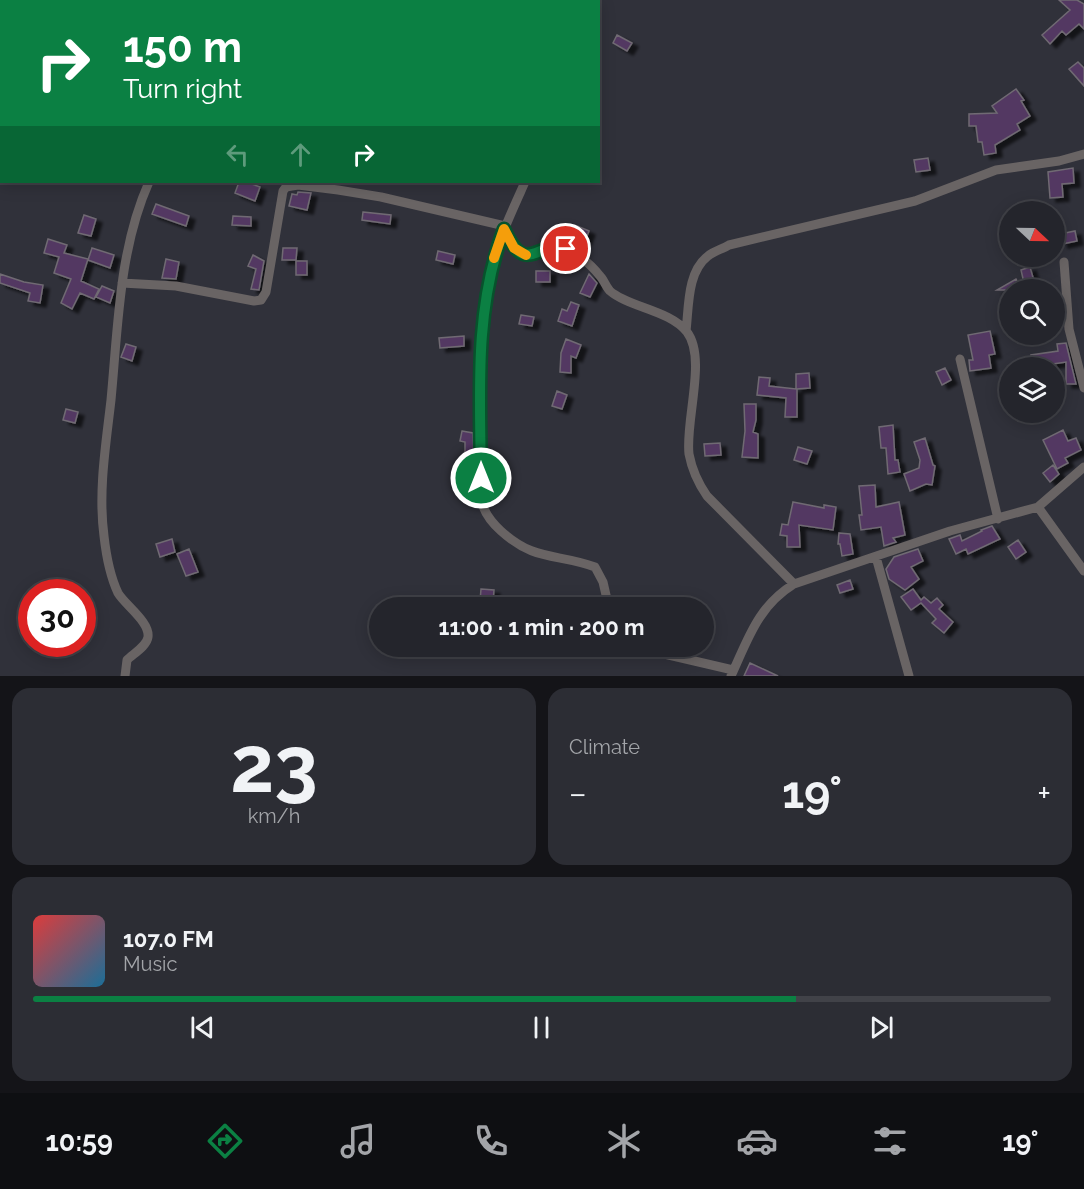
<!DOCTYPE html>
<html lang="en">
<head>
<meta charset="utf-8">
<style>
	:root { --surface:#24252c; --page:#2c2d34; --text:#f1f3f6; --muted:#a3a5a9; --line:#414248; --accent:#0b8043 }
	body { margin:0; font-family:Raleway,sans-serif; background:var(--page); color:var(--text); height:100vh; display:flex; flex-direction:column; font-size:22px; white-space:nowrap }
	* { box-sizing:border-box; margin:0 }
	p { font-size:20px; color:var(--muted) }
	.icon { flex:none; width:33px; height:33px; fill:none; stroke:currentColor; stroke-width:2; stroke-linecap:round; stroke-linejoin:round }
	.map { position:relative; height:676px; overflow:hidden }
	.drawer { display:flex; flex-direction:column; gap:12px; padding:12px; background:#141418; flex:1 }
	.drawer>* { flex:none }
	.banner { position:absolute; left:0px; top:0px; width:600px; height:183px; box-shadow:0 3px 15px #0003,0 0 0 2px var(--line); background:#0b8043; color:#fff; overflow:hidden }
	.needle { width:39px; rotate:112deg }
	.tools { position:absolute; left:999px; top:201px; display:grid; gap:12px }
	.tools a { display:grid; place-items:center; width:66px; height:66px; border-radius:50%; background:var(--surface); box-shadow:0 3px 15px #0003,0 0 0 2px var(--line); font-size:30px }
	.speed { position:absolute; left:18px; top:579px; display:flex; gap:12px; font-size:30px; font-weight:700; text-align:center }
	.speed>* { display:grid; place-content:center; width:78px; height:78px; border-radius:50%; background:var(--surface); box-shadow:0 3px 15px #0003,0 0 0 2px var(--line); line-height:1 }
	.speed .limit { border:9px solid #d22; background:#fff; color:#111 }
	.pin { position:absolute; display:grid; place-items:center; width:51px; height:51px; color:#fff; margin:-26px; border:3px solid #fff; border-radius:50%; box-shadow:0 2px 6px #0007 }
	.me { position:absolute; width:66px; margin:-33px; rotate:0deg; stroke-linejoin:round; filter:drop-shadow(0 0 4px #0008) }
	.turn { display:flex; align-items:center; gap:21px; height:126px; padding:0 24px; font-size:27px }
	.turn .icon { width:78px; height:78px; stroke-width:2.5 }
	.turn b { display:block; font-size:42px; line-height:51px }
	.lanes { display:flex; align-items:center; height:57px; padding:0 24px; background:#0003; justify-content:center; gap:30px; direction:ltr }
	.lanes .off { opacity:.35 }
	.big { font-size:45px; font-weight:700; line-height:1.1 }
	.drawer .card { flex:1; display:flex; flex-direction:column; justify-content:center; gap:9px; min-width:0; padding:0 21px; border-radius:18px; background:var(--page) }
	.drawer .dial { align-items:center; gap:0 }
	.dial b { font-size:78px; line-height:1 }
	.song { display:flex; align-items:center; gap:18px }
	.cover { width:72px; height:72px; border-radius:9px; background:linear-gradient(135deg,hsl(0 70% 55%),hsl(200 70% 35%)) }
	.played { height:6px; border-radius:3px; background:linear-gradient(90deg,var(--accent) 75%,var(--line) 75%) }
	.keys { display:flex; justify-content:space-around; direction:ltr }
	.heat { display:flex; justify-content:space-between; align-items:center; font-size:33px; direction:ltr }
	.drawer .tiles { flex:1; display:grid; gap:12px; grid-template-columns:1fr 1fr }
	.card:last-child { grid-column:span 2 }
	.trip { position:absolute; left:369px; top:597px; width:345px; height:60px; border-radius:30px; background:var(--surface); box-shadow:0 3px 15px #0003,0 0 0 2px var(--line); font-weight:700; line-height:60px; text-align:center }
	.tabs { display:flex; height:96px; justify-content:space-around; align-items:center; background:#0e0f12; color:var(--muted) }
	.tabs .icon { width:42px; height:42px }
	.tabs .active { color:var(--accent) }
	.tabs b { font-size:27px; color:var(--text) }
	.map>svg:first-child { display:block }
	.building { fill:#533962; stroke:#706a73; stroke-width:1.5; filter:url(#shadow) }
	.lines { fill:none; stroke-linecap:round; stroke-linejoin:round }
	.minor { stroke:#696464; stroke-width:9 }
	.route-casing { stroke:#07532c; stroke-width:15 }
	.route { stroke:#0b8043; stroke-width:10 }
	.slow { stroke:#f59e0b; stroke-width:10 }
</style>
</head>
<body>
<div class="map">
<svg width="1084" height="676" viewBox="0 0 1084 676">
	<defs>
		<filter id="shadow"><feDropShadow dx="6" dy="4" stdDeviation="1.5" flood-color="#0009"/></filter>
	</defs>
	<rect width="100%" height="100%" fill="#30313a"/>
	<path class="building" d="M 1059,0 L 1077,0 L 1084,4 L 1084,29 L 1079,24 L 1066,35 L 1062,31 L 1050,44 L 1042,35 L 1070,10 Z
		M 617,35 L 632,43 L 627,51 L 613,43 Z
		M 1078,62 L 1084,68 L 1084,86 L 1069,69 Z
		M 1016,89 L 1024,100 L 1021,101 L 1030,116 L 1017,124 L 1020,130 L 995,145 L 996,153 L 984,155 L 982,142 L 978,142 L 976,126 L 969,126 L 969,114 L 997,113 L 992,106 Z
		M 928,158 L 930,170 L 916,172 L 914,160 Z
		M 1073,168 L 1074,183 L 1062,184 L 1063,197 L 1050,198 L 1048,172 Z
		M 239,182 L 246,182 L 260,187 L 255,201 L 235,193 Z
		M 298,192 L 311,193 L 307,210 L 289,206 L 292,194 L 297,195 Z
		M 156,204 L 189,216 L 186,226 L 152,214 Z
		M 363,212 L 391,215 L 390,224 L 362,220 Z
		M 84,215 L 96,219 L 91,236 L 78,233 Z
		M 233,216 L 251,217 L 251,226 L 232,225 Z
		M 577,226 L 589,231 L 585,241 L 573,237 Z
		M 1075,231 L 1077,241 L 1062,244 L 1060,234 Z
		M 48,239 L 67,245 L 64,253 L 88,259 L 81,281 L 99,289 L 94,299 L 80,293 L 72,309 L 61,303 L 71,279 L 54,273 L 59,257 L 44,253 Z
		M 92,248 L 114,255 L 110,268 L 88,260 Z
		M 283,248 L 297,248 L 296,260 L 282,260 Z
		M 438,251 L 455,255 L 453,264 L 436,260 Z
		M 253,255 L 264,261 L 259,290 L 251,289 L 256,269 L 248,266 Z
		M 166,259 L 179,262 L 176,279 L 162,278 Z
		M 296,261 L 307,261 L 307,275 L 296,275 Z
		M 1030,267 L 1034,281 L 1024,283 L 1021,270 Z
		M 536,271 L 550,271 L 550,282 L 536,282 Z
		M 0,274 L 24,282 L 43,285 L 40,303 L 28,301 L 30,293 L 0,283 Z
		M 589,274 L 597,283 L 590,297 L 580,293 Z
		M 1016,279 L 1022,290 L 997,290 Z
		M 102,286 L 114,291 L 110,303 L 96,297 Z
		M 571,302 L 579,305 L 572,326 L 558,321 L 562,309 L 567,311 Z
		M 521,315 L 534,317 L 532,326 L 519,324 Z
		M 990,331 L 995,354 L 989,355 L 991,368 L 970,371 L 969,360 L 973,360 L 968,335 Z
		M 464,336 L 464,346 L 440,348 L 439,338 Z
		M 566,339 L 581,345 L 576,358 L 571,356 L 571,373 L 560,372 L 561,353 Z
		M 1066,343 L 1076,384 L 1066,384 L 1066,362 L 1046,365 L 1046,368 L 1033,368 L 1031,355 L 1058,351 L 1057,344 Z
		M 126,344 L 136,347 L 132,361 L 121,357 Z
		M 945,368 L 951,380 L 942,385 L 936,372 Z
		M 809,373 L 810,388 L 797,389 L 797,417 L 785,417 L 786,398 L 757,395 L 759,377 L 770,378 L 769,386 L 796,389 L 796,374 Z
		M 557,391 L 567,395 L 562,409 L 552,406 Z
		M 744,404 L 756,404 L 756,420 L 753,432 L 758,434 L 758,458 L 742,457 L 745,431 Z
		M 66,409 L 78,412 L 75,423 L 63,420 Z
		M 893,425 L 895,460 L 898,460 L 900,472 L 888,474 L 886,448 L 881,448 L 879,427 Z
		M 1063,430 L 1068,441 L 1076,438 L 1081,450 L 1065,458 L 1068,463 L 1057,469 L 1043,440 Z
		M 462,431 L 473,433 L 474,456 L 465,456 L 465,442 L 460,441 Z
		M 925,438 L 933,465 L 935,466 L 932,485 L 926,484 L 910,491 L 904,474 L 919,468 L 920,460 L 914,442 Z
		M 720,443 L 721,455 L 705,456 L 704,444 Z
		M 798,447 L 812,451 L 807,464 L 794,460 Z
		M 1053,465 L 1059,474 L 1050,482 L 1043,473 Z
		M 875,485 L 876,507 L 899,502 L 905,535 L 893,538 L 896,542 L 884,546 L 881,527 L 861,530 L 859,515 L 862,515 L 859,486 Z
		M 793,502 L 824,508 L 824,505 L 836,507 L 833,530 L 799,525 L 800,547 L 787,547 L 787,536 L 780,535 L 782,524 L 788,525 Z
		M 992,526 L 1000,539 L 968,554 L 966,549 L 956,554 L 949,539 L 960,535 L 962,541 L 982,531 L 981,530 Z
		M 839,533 L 850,534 L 853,554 L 842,556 L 840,544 L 838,544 Z
		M 172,539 L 175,552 L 160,557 L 156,544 Z
		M 1018,540 L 1026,552 L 1016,559 L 1008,547 Z
		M 189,549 L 198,572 L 186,576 L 177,554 Z
		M 918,549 L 923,561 L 911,567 L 919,579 L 905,590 L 889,579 L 886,569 L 894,557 Z
		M 850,580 L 853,589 L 840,593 L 837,585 Z
		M 481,589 L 494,590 L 493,602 L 480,601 Z
		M 913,589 L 921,600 L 924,597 L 931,603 L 937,598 L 943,605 L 939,609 L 953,622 L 944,633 L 932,623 L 936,619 L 921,603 L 911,610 L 901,597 Z
		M 750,663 L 778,676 L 744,676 Z"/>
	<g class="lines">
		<path class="minor" d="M 511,0 L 512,2
			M 240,2 L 240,0
			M 525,182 C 512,211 498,240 491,271 C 473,345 481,424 481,500 C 484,513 491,522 501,531 C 535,562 557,553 595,567 L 603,582 L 609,608
			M 504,229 C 520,264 525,256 555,247 C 572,248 590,263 600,276 C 604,280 606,287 610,291 C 628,307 670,310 687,332 C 707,358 685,421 689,454 C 692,470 698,483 707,496 L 794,584
			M 1064,262 L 1069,329 L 1084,388
			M 122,283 L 176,286 L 254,301 L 261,300 L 266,292 L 283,191 L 286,187 L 298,185 L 338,190 L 381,197 L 505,226
			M 686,331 C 689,306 687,272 708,256 C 714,251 723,249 729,245 L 915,201 L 996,170 L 1059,161 L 1084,154
			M 960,359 L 998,519
			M 1038,507 L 1084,571
			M 876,557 L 909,676
			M 630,646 L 733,670
			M 125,676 L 127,660 C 133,654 147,646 148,637 C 150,622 125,605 118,593 C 110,576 106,554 104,536 C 98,491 106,444 111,400 C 118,327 119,249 149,182
			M 731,676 C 748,639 758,606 794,584 L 950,531 L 1038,507 L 1084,467"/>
	</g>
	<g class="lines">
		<defs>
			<path id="route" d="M 481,478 C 480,394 474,309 504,229 C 527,279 536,239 566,249"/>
		</defs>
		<use href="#route" class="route-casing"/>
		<use href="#route" class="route"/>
		<path class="slow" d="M 494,258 L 504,229 L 514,248 L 526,255"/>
	</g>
</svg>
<div class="tools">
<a><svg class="needle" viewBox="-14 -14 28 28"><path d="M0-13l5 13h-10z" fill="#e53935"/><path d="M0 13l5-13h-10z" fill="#a3a5a9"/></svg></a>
<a><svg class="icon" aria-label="search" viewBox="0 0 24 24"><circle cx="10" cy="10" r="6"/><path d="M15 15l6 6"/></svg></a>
<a><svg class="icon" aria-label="layers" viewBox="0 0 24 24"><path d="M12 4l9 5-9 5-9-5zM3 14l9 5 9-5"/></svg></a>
</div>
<div class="speed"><div class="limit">30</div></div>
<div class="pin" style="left:566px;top:249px;background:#d93025"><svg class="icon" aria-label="arrive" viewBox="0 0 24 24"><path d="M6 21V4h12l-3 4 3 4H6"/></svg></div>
<svg class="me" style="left:481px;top:478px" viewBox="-20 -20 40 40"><circle r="17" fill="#0b8043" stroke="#fff" stroke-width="3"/><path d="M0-11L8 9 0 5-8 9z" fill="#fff"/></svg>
<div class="trip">11:00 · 1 min · 200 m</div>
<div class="banner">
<div class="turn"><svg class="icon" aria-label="right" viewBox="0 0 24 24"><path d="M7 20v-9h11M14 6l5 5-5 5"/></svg><div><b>150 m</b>Turn right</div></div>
<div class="lanes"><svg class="icon off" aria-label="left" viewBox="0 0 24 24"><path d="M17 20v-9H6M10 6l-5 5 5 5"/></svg><svg class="icon off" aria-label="ahead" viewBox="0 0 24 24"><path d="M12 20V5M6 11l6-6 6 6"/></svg><svg class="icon" aria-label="right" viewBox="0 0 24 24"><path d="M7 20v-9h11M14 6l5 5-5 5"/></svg></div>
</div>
</div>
<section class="drawer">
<div class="tiles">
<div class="card dial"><b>23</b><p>km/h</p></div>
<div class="card"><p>Climate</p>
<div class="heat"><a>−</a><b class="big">19°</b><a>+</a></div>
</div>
<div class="card">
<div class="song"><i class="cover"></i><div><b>107.0 FM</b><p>Music</p></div></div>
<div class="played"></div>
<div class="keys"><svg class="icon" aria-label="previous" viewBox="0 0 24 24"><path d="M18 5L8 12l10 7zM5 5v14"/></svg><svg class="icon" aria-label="pause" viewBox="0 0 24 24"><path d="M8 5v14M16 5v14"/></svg><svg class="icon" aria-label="next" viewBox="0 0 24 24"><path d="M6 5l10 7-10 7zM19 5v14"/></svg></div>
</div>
</div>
</section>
<nav class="tabs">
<b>10:59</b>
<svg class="icon active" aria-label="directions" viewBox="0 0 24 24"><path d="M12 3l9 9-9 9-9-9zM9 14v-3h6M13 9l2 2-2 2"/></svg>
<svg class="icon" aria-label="music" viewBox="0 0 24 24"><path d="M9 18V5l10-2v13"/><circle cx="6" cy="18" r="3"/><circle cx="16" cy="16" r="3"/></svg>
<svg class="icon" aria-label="phone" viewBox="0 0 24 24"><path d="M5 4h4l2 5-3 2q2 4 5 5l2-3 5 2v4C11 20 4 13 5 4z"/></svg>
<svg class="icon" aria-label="climate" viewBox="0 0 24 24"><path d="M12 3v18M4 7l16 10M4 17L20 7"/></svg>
<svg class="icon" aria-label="car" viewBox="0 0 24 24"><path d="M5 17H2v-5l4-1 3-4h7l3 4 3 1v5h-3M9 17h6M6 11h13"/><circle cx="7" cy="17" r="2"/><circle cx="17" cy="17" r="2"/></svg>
<svg class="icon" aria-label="filters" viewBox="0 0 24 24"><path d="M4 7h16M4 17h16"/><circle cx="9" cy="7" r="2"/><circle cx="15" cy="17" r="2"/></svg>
<b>19°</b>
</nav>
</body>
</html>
